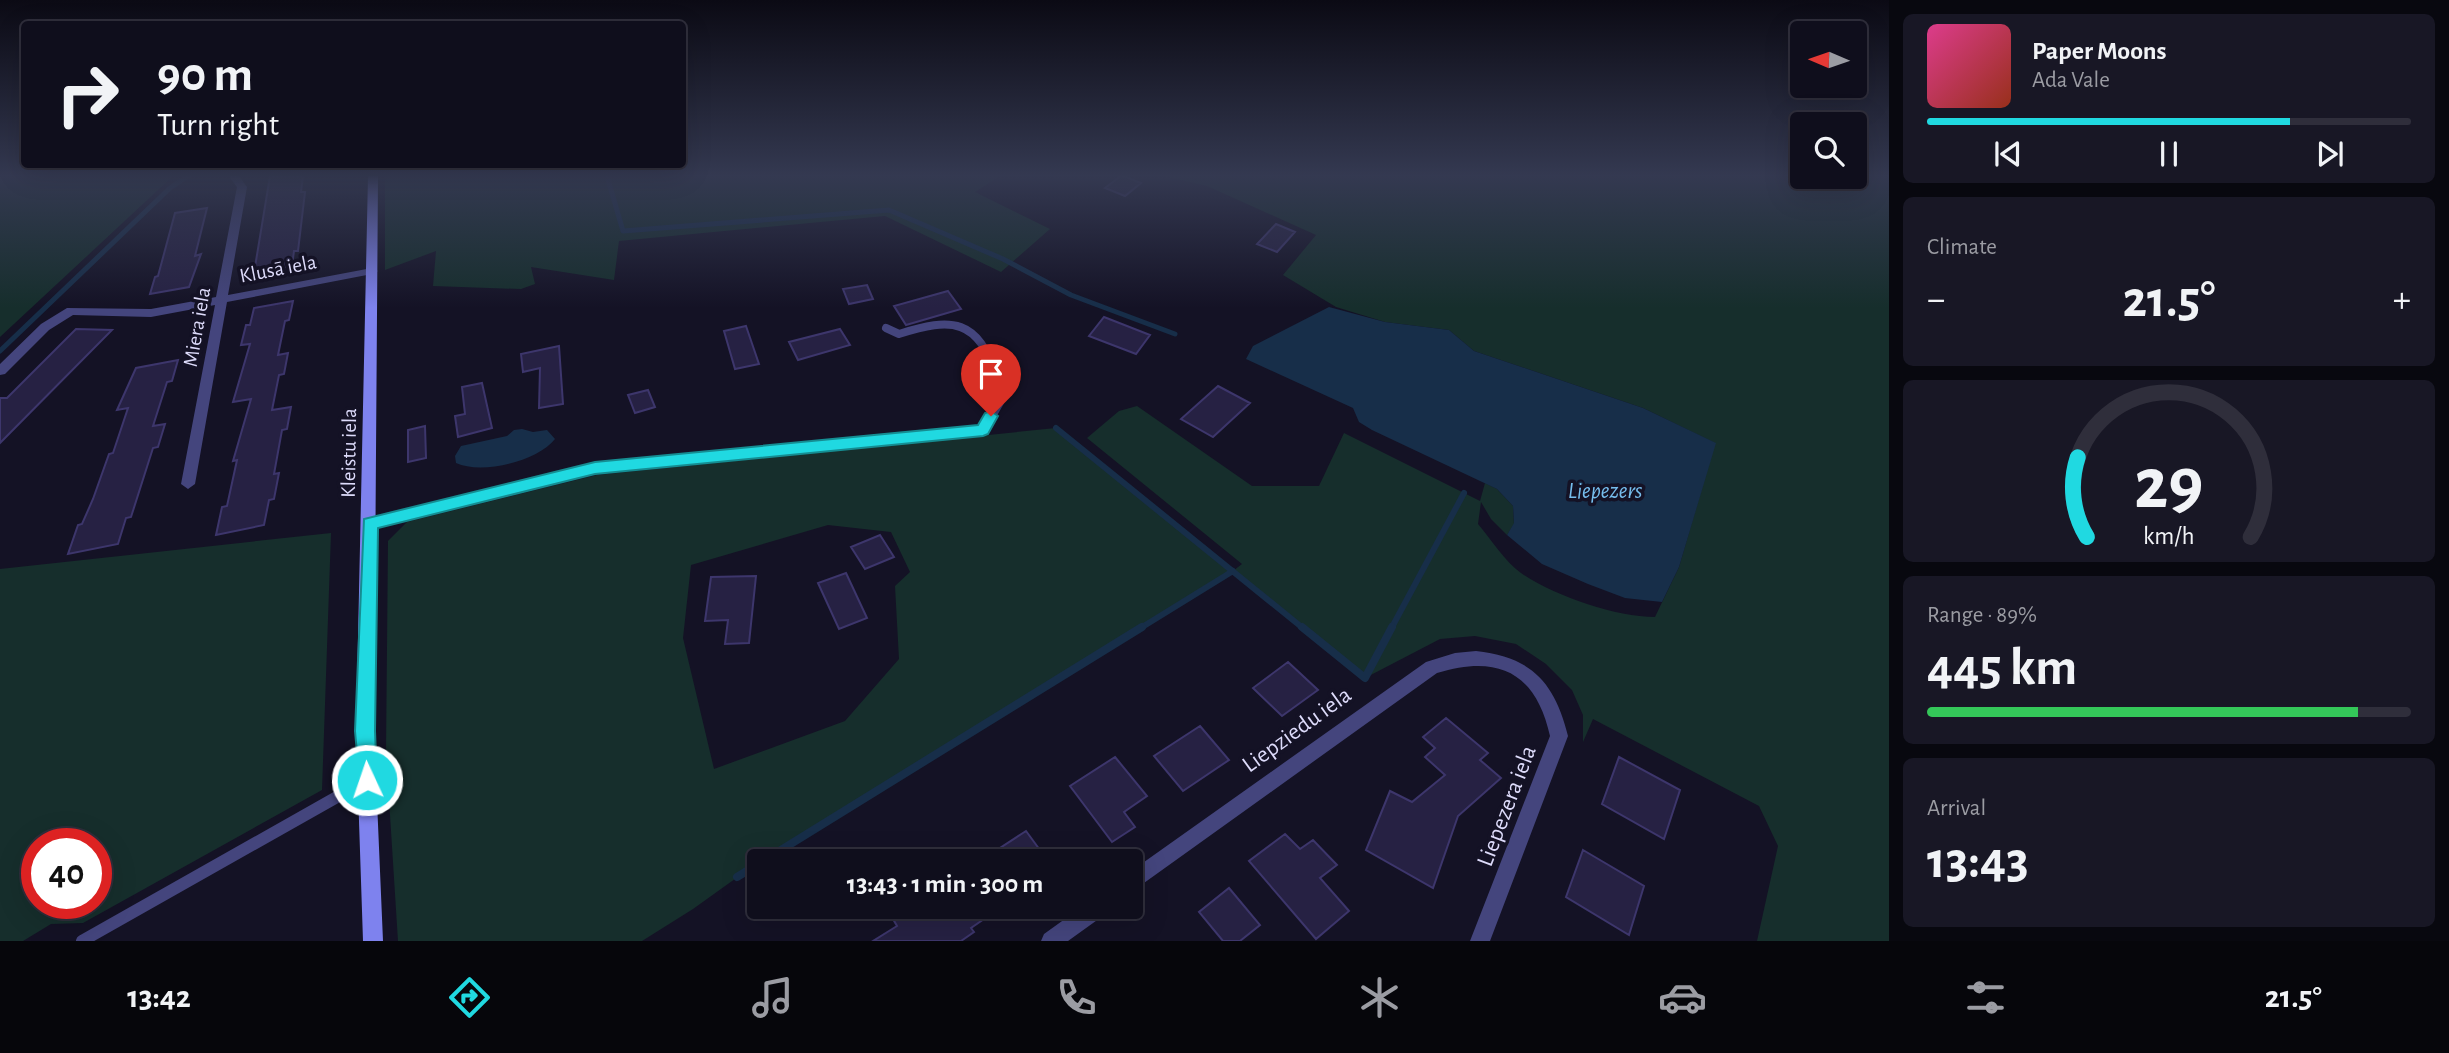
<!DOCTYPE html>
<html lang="en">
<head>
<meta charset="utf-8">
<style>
	:root { --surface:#0f0e1c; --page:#181725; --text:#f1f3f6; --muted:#9b9ca3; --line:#2f2e3b; --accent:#20d9e1 }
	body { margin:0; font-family:"Alegreya Sans",sans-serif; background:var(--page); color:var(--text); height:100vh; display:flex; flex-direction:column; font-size:26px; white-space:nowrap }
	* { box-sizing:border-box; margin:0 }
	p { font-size:23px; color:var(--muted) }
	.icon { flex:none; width:38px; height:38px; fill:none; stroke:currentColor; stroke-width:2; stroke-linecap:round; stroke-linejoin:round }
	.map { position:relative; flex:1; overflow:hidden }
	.sheet { display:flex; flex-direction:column; gap:14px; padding:14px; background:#08080f; width:560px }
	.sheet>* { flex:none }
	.top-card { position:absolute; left:21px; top:21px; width:665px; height:147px; border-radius:7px; box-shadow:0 7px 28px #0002,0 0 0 2px var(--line); background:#0f0e1c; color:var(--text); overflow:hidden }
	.needle { width:46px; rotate:272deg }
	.tools { position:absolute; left:1790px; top:21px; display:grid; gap:14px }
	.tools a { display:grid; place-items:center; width:77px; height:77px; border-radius:7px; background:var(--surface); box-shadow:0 7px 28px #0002,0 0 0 2px var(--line); font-size:35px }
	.speed { position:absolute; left:21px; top:828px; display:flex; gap:14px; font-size:35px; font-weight:700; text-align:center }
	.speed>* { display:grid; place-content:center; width:91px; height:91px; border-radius:50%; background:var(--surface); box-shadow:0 7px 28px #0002,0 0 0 2px var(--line); line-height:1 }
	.speed .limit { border:10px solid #d22; background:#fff; color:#111 }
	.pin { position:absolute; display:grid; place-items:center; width:60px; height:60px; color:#fff; margin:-72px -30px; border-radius:50% 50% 50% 0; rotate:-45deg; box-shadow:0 0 7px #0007 }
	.pin .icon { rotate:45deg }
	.me { position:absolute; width:77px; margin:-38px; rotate:357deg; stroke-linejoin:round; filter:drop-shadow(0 0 5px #0008) }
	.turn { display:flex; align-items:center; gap:24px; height:147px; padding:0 21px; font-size:32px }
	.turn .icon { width:91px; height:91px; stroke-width:2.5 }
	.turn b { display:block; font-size:49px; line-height:60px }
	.big { font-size:52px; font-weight:700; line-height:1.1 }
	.sheet .widget { flex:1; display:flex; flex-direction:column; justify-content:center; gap:10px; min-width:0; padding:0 24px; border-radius:10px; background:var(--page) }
	.sheet .dial { align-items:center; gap:0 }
	.dial svg { height:182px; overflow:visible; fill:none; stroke:var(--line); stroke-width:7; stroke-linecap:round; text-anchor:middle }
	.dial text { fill:var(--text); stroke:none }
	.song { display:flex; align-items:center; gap:21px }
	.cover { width:84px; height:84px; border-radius:10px; background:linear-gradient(135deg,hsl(330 70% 55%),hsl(10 70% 35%)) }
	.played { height:7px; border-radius:4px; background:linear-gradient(90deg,var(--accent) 75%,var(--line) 75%) }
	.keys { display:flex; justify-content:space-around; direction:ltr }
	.heat { display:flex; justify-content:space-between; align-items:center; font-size:38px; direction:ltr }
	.charge { height:10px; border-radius:5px; background:linear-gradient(90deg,#34c759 89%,var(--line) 0) }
	.trip { position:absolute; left:747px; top:849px; width:396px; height:70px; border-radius:7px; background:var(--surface); box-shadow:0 7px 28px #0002,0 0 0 2px var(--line); font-weight:700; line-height:70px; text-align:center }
	.tab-bar { display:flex; height:112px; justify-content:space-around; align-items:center; background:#06060b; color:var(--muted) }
	.tab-bar .icon { width:49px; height:49px }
	.tab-bar .selected { color:var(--accent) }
	.tab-bar b { font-size:32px; color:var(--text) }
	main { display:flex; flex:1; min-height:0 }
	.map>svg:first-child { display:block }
	.green { fill:#162e2c; fill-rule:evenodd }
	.water { fill:#172e49 }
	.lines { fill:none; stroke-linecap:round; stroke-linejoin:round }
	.stream-far2 { stroke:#172e49; stroke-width:5 }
	.stream-far1 { stroke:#172e49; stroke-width:6 }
	.stream { stroke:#172e49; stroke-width:8 }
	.building { fill:#262143; stroke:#3d366c; stroke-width:2 }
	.lane-far2 { stroke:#44457d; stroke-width:8 }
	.lane-far1 { stroke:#44457d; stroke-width:10 }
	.lane { stroke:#44457d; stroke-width:12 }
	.street { fill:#44457d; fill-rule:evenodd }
	.secondary { fill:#7e82ee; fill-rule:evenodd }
	.route { fill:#20d9e1; stroke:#158d92; stroke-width:2 }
	.labels { text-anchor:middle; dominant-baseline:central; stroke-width:7; stroke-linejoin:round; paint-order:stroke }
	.street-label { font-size:21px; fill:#dddbfa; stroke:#141225 }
	.water-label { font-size:23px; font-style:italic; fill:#76bded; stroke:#141225 }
	.near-street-label { font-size:24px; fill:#dddbfa; stroke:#141225 }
</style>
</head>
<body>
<main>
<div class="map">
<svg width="1889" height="941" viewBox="0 0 1889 941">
	<rect width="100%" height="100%" fill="#141225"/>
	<path class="green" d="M 0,176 L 173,176 L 0,337 Z
		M 385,176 L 1000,176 L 975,192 L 1050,229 L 1001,272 L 885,216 L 619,241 L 614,280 L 531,267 L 535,284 L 521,289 L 433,286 L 436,251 L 385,270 Z
		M 1165,176 L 1889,176 L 1889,941 L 1757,941 L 1778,846 L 1759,806 L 1593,719 L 1583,742 L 1583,715 L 1572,690 L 1546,664 L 1516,644 L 1475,636 L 1440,639 L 1365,678 L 1233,571 L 760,861 L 693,909 L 642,941 L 398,941 L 386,752 L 388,541 L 407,522 L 597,475 L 1056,428 L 1233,571 L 1242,564 L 1087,438 L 1119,411 L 1137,406 L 1252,486 L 1319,486 L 1344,433 L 1480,501 L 1485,483 L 1497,489 L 1513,506 L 1514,524 L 1507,535 L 1491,519 L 1481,502 L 1478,524 C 1491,539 1505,562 1521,573 C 1555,596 1615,617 1655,617 L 1679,567 L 1715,443 L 1643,408 L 1474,351 L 1449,330 L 1385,322 L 1336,307 L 1283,275 L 1316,235 L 1207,186 ZM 828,525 L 891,532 L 910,572 L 895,586 L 899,659 L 845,721 L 714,769 L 683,638 L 691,565 Z
		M 331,533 L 322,790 L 83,923 L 51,924 L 23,941 L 0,941 L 0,569 ZM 37,844 L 96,844 L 96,903 L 37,903 Z"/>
	<path class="water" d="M 1329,307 L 1385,322 L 1449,330 L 1474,351 L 1643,408 L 1716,443 L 1679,567 L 1662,602 L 1625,598 L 1588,584 L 1542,564 L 1507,535 L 1514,523 L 1513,506 L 1497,489 L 1372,430 L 1359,422 L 1353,408 L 1246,359 L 1253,346 Z
		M 522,429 L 533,432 L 547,430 L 555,439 C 538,461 482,475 456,463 L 455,456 L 461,446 L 507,436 L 514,430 Z"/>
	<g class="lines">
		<path class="stream-far2" d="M 607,176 L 623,231 L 889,210 L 1003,259 L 1071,295 L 1175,334
			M 0,351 L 170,188 L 188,176"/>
		<path class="stream-far1" d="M 1056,428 L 1304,629
			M 1139,629 L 1233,571
			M 1391,629 L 1464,493"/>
		<path class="stream" d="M 1302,627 L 1365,678 L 1392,627
			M 763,861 L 1142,627
			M 737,877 L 760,863"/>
	</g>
	<path class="building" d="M 270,176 L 303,176 L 301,192 L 305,192 L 298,251 L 294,251 L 292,266 L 254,273 Z
		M 1121,176 L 1124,176 L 1141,183 L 1125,196 L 1105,188 Z
		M 207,208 L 195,256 L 201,254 L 189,287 L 150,294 L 155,277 L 158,276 L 175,213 Z
		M 1276,224 L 1295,232 L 1277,252 L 1257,244 Z
		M 867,285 L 873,299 L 849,304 L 843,289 Z
		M 948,291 L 961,309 L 906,325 L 894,306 Z
		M 293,301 L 289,320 L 285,321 L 278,355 L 288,353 L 284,374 L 279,375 L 272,410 L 291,407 L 287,429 L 282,430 L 274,474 L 279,473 L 274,499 L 269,500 L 264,525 L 216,535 L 222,507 L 227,506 L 237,460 L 233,461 L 251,399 L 233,402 L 250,344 L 241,345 L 246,325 L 250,325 L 254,308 Z
		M 1104,317 L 1150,335 L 1136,354 L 1089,336 Z
		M 746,326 L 759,364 L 735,369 L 724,331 Z
		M 76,329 L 112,330 L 0,443 L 0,398 L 7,398 Z
		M 840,329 L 850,345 L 798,360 L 789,342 Z
		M 559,346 L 563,404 L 539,408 L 540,368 L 523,372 L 521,354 Z
		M 178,360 L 172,381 L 167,382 L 153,426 L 165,424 L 158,447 L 153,448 L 131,517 L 126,518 L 118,544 L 68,554 L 78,525 L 82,524 L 93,499 L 109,454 L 113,453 L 128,408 L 117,410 L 136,368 Z
		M 482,383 L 492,428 L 458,437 L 455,416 L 465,414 L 462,387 Z
		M 1218,386 L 1250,403 L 1213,437 L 1181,419 Z
		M 648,390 L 655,407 L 635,413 L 628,395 Z
		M 425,426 L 426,458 L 408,462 L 408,430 Z
		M 880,535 L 894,557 L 865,569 L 851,547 Z
		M 846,573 L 867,618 L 839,629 L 818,583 Z
		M 756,576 L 749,643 L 725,644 L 728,620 L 705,621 L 711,577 Z
		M 1288,662 L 1318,690 L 1282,716 L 1253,688 Z
		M 1446,718 L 1488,753 L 1480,760 L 1501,778 L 1458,816 L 1433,888 L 1366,850 L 1390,791 L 1412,802 L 1445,775 L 1425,757 L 1435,748 L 1423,737 Z
		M 1200,726 L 1229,760 L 1183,791 L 1154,756 Z
		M 1115,757 L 1147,796 L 1124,812 L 1135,827 L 1112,842 L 1070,786 Z
		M 1619,757 L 1680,790 L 1664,839 L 1602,804 Z
		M 1026,831 L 1048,861 L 980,861 Z
		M 1285,834 L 1300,849 L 1313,840 L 1337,865 L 1320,878 L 1349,911 L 1316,939 L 1249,861 Z
		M 1583,850 L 1644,886 L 1629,935 L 1566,897 Z
		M 1229,888 L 1260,925 L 1240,941 L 1223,941 L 1199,912 Z
		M 898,906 L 926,906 L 931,914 L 942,906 L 1003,906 L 971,928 L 974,932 L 961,941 L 873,941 L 897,926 L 889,912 Z"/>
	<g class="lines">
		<path class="lane-far2" d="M 886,328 L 899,334 C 952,317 978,318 997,378"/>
		<path class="lane-far1" d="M 983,430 L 999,402 L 996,376"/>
		<path class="lane" d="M 82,941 L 367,780"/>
		<path class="street" d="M 231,176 L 239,176 L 247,187 L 228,295 L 372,268 L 378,271 L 372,274 L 227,302 L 195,484 L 188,489 L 181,484 L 215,305 L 151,317 L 73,315 L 49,330 L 5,374 L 0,375 L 0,364 L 41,324 L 67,308 L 151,309 L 216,297 L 237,187 L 230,178 Z
			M 983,425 L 990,430 L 983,435 L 595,473 L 369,530 L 364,528 L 362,524 L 364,520 L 369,518 L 595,463 Z
			M 1476,651 C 1532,657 1555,683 1568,736 L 1490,941 L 1470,941 L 1550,736 C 1536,673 1499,654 1437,673 L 1130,893 L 1130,872 L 1426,662 L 1455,653 Z
			M 1083,906 L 1110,906 L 1107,913 L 1068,941 L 1041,941 L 1044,934 Z"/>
		<path class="secondary" d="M 368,176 L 378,176 L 374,731 L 383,941 L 363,941 L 356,731 Z"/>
	</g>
	<linearGradient id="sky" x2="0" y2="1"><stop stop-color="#0b0a14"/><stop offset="0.57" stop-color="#343951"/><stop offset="1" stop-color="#343951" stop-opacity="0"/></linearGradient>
	<rect width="1889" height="308" fill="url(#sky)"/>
	<path class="route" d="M 991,411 L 998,416 L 988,434 L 983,436 L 595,474 L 378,528 L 375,731 L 377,780 L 374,786 L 367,789 L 360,786 L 355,731 L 364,519 L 595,462 L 978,425 L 985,413 Z"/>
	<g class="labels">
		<g class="street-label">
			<text transform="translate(278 269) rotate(-11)">Klusā iela</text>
			<text transform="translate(197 327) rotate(-80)">Miera iela</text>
			<text transform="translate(349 453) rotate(-89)">Kleistu iela</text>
		</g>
		<g class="water-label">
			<text x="1605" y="491">Liepezers</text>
		</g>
		<g class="near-street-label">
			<text transform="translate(1297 730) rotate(-36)">Liepziedu iela</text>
			<text transform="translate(1507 806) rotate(-69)">Liepezera iela</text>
		</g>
	</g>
</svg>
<div class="tools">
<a><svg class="needle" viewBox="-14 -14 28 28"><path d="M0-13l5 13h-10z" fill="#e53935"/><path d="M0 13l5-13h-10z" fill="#9b9ca3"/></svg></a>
<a><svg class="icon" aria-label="search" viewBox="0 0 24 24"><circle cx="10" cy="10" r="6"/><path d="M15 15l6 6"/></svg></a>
</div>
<div class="speed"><div class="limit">40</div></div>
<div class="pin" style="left:991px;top:416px;background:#d93025"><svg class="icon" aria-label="arrive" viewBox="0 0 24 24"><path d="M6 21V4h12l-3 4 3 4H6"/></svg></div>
<svg class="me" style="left:367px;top:780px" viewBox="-20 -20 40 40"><circle r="17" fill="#20d9e1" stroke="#fff" stroke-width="3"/><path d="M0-11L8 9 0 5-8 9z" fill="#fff"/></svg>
<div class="trip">13:43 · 1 min · 300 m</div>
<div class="top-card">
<div class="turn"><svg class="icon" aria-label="right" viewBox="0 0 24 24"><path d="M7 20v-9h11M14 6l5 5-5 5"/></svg><div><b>90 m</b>Turn right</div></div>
</div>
</div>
<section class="sheet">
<div class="widget">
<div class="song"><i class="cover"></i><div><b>Paper Moons</b><p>Ada Vale</p></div></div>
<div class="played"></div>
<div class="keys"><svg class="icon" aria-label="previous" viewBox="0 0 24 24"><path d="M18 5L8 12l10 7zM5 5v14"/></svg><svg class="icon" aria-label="pause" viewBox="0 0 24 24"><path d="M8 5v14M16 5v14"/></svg><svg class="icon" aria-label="next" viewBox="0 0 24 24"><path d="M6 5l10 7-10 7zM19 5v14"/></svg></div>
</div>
<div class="widget"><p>Climate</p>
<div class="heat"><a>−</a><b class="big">21.5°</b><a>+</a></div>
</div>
<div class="widget dial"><svg viewBox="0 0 100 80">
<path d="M14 69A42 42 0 1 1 86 69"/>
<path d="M14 69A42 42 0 0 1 10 34" stroke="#20d9e1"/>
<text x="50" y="56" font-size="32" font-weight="700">29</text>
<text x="50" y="72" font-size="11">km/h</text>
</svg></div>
<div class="widget"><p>Range · 89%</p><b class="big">445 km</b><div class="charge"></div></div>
<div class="widget"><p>Arrival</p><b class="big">13:43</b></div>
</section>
</main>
<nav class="tab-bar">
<b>13:42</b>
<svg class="icon selected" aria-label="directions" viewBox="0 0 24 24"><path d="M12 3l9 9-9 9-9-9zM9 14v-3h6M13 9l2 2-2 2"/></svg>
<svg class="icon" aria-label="music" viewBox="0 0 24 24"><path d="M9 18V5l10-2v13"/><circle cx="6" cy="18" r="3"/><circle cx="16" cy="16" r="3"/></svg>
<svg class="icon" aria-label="phone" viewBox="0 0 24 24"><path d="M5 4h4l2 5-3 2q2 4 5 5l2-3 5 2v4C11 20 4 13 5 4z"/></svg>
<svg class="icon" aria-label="climate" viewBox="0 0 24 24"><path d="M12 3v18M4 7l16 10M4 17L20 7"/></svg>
<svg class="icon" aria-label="car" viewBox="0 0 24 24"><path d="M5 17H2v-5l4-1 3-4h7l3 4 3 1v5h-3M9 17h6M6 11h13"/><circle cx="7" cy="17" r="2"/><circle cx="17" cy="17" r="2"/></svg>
<svg class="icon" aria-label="filters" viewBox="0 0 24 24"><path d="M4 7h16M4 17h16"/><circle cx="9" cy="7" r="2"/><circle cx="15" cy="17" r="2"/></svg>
<b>21.5°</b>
</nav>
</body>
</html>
